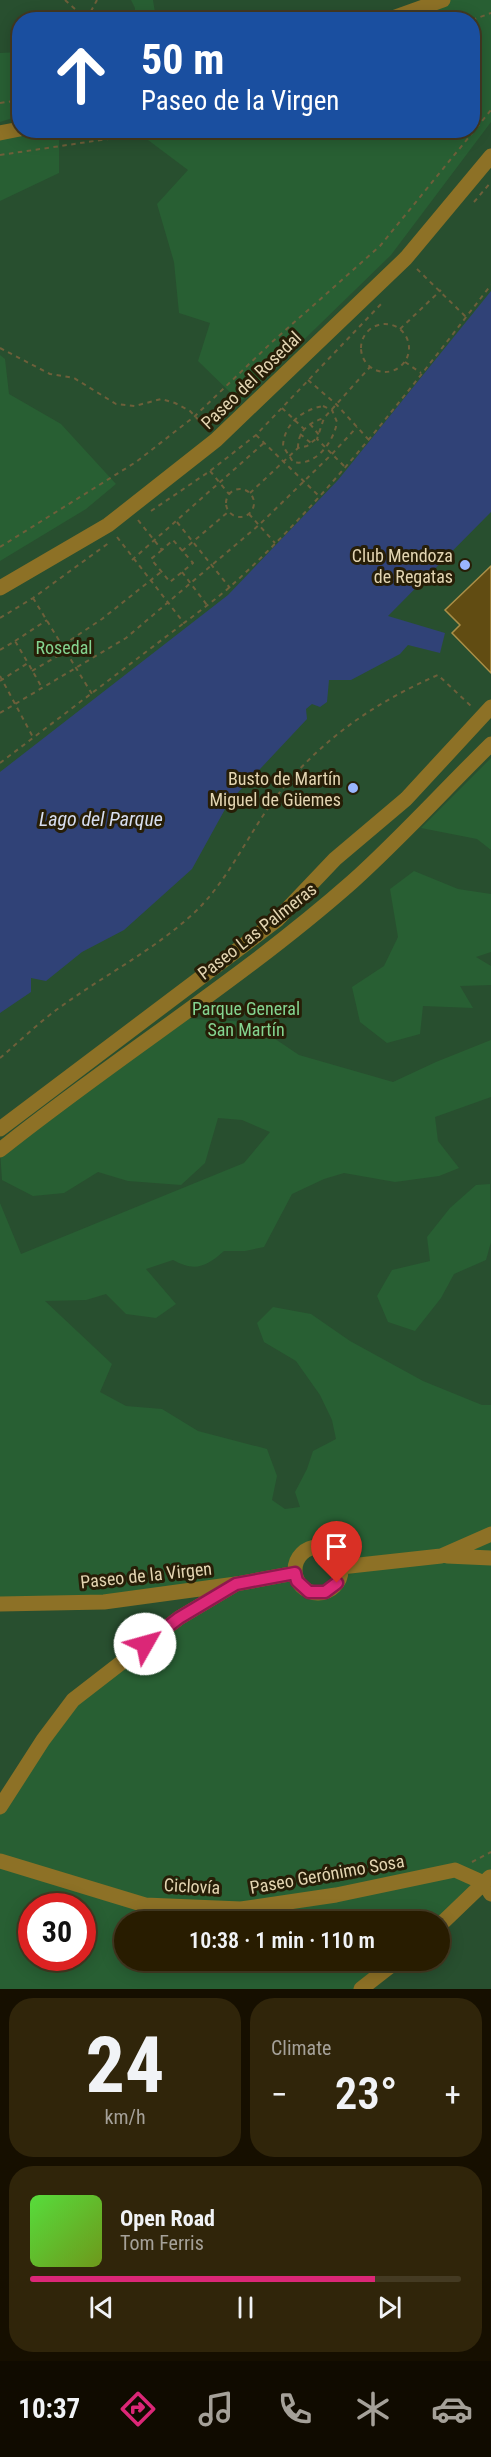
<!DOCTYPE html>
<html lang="en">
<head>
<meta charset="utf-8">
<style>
	:root { --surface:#281c00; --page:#30250a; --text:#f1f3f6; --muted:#a5a199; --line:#443a22; --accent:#db2777 }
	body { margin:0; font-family:"Roboto Condensed",sans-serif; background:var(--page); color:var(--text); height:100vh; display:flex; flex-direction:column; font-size:22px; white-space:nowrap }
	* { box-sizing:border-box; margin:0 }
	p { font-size:20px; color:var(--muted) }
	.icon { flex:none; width:33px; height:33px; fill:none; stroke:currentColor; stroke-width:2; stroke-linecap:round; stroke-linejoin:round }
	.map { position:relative; height:1989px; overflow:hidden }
	.side { display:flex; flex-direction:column; gap:9px; padding:9px; background:#160f00; flex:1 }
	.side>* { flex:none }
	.guide { position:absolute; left:12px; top:12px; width:468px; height:126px; border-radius:24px; box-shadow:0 3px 15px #0003,0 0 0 2px var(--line); background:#1a4fa0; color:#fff; overflow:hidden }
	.speed { position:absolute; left:18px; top:1893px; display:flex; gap:12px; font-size:30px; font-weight:700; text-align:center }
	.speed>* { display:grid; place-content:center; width:78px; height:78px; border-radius:50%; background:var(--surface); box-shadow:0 3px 15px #0003,0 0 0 2px var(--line); line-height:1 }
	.speed .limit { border:9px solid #d22; background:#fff; color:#111 }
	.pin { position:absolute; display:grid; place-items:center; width:51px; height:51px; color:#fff; margin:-62px -26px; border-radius:50% 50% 50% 0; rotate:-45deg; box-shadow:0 0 6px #0007 }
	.pin .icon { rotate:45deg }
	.me { position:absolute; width:66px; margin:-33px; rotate:52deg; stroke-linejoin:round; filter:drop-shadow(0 0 4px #0008) }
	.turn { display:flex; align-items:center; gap:21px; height:126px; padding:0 30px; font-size:27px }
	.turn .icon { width:78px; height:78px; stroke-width:2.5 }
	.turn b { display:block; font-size:42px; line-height:51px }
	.big { font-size:45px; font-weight:600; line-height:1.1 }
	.side .widget { flex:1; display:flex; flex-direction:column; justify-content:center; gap:9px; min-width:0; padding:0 21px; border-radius:24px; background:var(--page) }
	.side .dial { align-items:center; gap:0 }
	.dial b { font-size:78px; line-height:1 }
	.song { display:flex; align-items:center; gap:18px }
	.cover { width:72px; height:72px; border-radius:9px; background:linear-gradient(135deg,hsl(110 70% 55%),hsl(80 70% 35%)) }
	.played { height:6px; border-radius:3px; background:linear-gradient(90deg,var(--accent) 80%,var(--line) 80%) }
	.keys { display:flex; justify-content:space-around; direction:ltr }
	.heat { display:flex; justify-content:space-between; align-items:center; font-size:33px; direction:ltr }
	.side .tiles { flex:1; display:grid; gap:9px; grid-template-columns:1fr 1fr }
	.widget:last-child { grid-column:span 2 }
	.trip { position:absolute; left:114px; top:1911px; width:336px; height:60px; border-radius:30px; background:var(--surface); box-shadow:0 3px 15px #0003,0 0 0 2px var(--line); font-weight:600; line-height:60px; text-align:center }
	.tabs { display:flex; height:96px; justify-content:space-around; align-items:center; background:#100b00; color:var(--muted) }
	.tabs .icon { width:42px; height:42px }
	.tabs .selected { color:var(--accent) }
	.tabs b { font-size:27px; color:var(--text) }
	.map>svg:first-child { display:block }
	.green { fill:#284f2f; fill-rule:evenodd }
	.forest { fill:#285f33; fill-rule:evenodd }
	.water { fill:#304277 }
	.building { fill:#614c12; stroke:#ab8f47; stroke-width:1.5 }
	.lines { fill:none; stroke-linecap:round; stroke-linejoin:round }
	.path { stroke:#6d5f3a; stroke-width:2; stroke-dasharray:4.5 4.5; stroke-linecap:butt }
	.minor { stroke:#8d7126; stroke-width:15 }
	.route-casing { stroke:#8e194d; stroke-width:15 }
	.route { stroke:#db2777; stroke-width:10 }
	.poi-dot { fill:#9ab5fd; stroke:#271e07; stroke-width:2 }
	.labels { text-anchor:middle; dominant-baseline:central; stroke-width:6; stroke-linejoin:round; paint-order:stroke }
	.street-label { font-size:18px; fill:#e3d5b2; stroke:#271e07 }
	.poi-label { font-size:18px; fill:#e3d5b2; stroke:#271e07; text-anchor:end }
	.park-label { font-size:18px; fill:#84d490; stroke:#271e07 }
	.water-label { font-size:20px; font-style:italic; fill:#d7def0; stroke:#271e07 }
</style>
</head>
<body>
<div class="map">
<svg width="491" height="1989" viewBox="0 0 491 1989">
	<rect width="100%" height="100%" fill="#352600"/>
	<path class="green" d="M 0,0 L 491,0 L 491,1989 L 0,1989 ZM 20,20 L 472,20 L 472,130 L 20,130 ZM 32,1906 L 82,1906 L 82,1958 L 32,1958 ZM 124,1922 L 440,1922 L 440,1960 L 124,1960 Z"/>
	<path class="forest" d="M 131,0 L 153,0 L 156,19 L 134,19 L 135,8 Z
		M 443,0 L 491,0 L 491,122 L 391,255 L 240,402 L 198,361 L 210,323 L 179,313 L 174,262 L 157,204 L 188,170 L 144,137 L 149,130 L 472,130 L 472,20 L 387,19 Z
		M 19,52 L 19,116 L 0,122 L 0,53 Z
		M 20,130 L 59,131 L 59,173 L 0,201 L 0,133 Z
		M 0,355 L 5,359 L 9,394 L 61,424 L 116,484 L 86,509 L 0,561 Z
		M 491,758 L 491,850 L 477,839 L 421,828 Z
		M 414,871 L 458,889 L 491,894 L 491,952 L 476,957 L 491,966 L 491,985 L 460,986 L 473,1008 L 423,1006 L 420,1034 L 387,1043 L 360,1022 L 352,987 L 384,966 L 398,937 L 390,889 Z
		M 175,1018 L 250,1022 L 299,1055 L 393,1082 L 436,1062 L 491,1040 L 491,1097 L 435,1117 L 438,1141 L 459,1168 L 439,1176 L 395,1182 L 344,1173 L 324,1179 L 292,1194 L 264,1247 L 245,1251 L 224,1251 C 206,1267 195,1272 173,1260 L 146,1269 L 176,1304 L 156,1318 L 126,1314 L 106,1294 L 86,1300 L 45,1301 L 112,1364 L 100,1392 L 126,1406 L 162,1409 L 198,1431 L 267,1449 L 277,1476 L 272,1500 L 285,1509 L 300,1507 L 295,1492 L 307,1469 L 313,1451 L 336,1439 L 332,1420 L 320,1395 L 296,1361 L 264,1342 L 257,1323 L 273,1307 L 311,1314 L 350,1341 L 423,1381 L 482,1405 L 491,1405 L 491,1876 L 440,1922 L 124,1922 L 124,1960 L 398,1961 L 358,1989 L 0,1989 L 0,1807 L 73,1700 L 234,1585 L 0,1604 L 0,1203 L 21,1254 L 244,1163 L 270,1132 L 242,1120 L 218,1118 L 205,1163 L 181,1185 L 128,1181 L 98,1172 L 64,1193 L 33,1196 L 2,1180 L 0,1150 ZM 315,1547 C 339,1548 348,1571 332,1589 L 317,1593 C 288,1587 288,1555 315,1547 ZM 32,1906 L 82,1906 L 82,1958 L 32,1958 Z
		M 490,1184 L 491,1242 L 486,1260 L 454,1274 L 441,1298 L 415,1331 L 388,1322 L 377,1296 L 392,1270 L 430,1261 L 427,1237 L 450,1208 L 476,1185 Z"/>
	<path class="water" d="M 491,291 L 491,512 L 388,616 L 445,633 L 440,653 L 408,645 L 400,654 L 351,680 L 329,680 L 327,702 L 320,707 L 312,704 L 306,709 L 307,719 L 229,802 L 192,869 L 124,930 L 82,952 L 46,981 L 31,978 L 31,992 L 0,1013 L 0,772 L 228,595 L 338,480 Z"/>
	<path class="building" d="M 491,566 L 491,673 L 452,633 L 460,625 L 445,610 Z"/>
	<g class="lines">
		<path class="path" d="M 65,0 L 76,10 L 89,15
			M 90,20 L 89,15 L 97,0
			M 472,20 L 491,13
			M 0,103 L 20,100
			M 0,155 L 128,136 L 145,130
			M 474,202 L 491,182
			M 417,269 L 466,317
			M361 348a24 24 0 1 1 48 0a24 24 0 1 1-48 0Z
			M 400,329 L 441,290
			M 0,348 L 50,374 L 74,378 L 116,404 L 135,406 L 161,399 L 175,403 L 190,411 L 207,429
			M 405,362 L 421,373
			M 308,380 L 336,404 L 368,439
			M 323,406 L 332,410 L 337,422 C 334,441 316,467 293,462 L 283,446 C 284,424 302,410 323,406 Z
			M 282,408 L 304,429
			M 310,424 L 319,435
			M 300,434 L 311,443
			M 256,435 L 319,496
			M 298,448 C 298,430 309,423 324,418
			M 344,466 L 317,439 L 324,418 L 370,367
			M 210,471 L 229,494
			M226 503a14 14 0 1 1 28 0a14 14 0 1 1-28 0Z
			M 250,493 L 298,448 L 307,446 L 316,439
			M 151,511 L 210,471 L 256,435 L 382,303
			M 249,514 L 275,543
			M 138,520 L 162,550 L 173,540 L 193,563 L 170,582 L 151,559 L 162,550
			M 177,522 L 230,588
			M 117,537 L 184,623 C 200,611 216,599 231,586 C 329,497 410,389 491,285
			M 0,547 L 136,462 L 195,416 L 271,343 L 380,246 L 491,110
			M 182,551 L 228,512
			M 132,560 L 264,443
			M 182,572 L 207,605
			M 33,598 L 92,694
			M 0,618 L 33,598 L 110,542
			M 15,641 L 47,620
			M 63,645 L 102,619 L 161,572
			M 0,650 L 15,641 L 28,663
			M 32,671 L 66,651
			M 0,676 L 34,739
			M 0,681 L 28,663 L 41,686
			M 0,713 L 126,638 L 259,525 L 332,454 L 357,427
			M 0,763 L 184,623
			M 0,1058 C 19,1042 38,1023 59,1008 C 104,975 155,950 196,911 C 229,879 247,836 274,800 C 316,743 373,703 438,675 L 471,706
			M 472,1862 L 491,1852"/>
		<path class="minor" d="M 387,20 L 443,0
			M 0,133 L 20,129
			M 0,588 L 108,525 L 216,440 L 406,258 L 491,156
			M 0,1129 L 277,920 L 335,859 L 406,799 L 491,707
			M 0,1150 C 115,1058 242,979 352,882 C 400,839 445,789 491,744
			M295 1570a23 23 0 1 1 46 0a23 23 0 1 1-46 0Z
			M 447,1556 L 491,1558
			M 341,1567 L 441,1556 L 491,1534
			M 0,1604 L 104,1602 L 236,1584 L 295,1573
			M 0,1807 L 43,1740 L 73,1700 L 179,1618 L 236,1584
			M 0,1861 L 145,1905 L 241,1909 L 336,1895 L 455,1870 L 484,1883 L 491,1894
			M 440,1925 L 490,1877
			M 361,1989 L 398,1960"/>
	</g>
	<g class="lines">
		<defs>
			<path id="route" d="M 145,1644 L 179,1618 L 236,1584 L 295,1573 L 297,1581 L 309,1592 L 325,1592 L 337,1583"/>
		</defs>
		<use href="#route" class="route-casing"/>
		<use href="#route" class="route"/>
	</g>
	<g class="poi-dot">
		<circle cx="465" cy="565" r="6"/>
		<circle cx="353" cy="788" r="6"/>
	</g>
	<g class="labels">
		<g class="street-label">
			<text transform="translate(251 380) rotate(-44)">Paseo del Rosedal</text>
			<text transform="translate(257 931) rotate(-38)">Paseo Las Palmeras</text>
			<text transform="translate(146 1575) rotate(-6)">Paseo de la Virgen</text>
			<text transform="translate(327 1874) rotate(-10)">Paseo Gerónimo Sosa</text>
			<text transform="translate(192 1886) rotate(3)">Ciclovía</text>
		</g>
		<g class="poi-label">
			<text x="453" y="555">Club Mendoza<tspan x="453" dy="21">de Regatas</tspan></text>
			<text x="341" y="778">Busto de Martín<tspan x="341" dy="21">Miguel de Güemes</tspan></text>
		</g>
		<g class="park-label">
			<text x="64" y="647">Rosedal</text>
			<text x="246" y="1008">Parque General<tspan x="246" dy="21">San Martín</tspan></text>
		</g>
		<g class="water-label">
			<text x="101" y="819">Lago del Parque</text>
		</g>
	</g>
</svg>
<div class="speed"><div class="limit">30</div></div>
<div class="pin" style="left:337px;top:1583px;background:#d93025"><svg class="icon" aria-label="arrive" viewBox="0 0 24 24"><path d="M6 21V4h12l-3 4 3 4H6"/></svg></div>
<svg class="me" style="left:145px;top:1644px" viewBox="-20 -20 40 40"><circle r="19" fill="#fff"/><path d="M0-13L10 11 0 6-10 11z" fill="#db2777"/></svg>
<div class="trip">10:38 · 1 min · 110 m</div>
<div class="guide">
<div class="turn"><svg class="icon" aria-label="ahead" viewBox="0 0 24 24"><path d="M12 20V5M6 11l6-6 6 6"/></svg><div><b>50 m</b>Paseo de la Virgen</div></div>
</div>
</div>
<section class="side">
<div class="tiles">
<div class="widget dial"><b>24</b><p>km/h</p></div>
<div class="widget"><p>Climate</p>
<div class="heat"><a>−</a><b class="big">23°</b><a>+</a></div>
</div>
<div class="widget">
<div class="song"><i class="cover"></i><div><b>Open Road</b><p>Tom Ferris</p></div></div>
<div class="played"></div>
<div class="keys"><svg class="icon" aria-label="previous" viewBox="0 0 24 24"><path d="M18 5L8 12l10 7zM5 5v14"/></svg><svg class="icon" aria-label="pause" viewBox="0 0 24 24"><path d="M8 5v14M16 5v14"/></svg><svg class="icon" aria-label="next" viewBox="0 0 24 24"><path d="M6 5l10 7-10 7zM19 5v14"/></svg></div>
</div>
</div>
</section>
<nav class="tabs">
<b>10:37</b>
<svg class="icon selected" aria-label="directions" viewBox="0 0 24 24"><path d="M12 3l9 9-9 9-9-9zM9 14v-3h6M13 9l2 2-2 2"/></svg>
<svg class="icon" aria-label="music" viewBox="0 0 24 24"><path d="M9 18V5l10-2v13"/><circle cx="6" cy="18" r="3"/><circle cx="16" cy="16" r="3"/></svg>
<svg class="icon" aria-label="phone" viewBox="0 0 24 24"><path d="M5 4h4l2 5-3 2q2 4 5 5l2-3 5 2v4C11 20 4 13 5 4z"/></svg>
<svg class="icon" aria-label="climate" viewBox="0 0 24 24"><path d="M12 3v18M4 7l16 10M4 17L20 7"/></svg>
<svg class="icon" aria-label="car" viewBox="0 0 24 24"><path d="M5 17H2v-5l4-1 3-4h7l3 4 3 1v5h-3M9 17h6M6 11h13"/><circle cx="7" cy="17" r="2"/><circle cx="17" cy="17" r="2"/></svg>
</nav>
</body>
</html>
